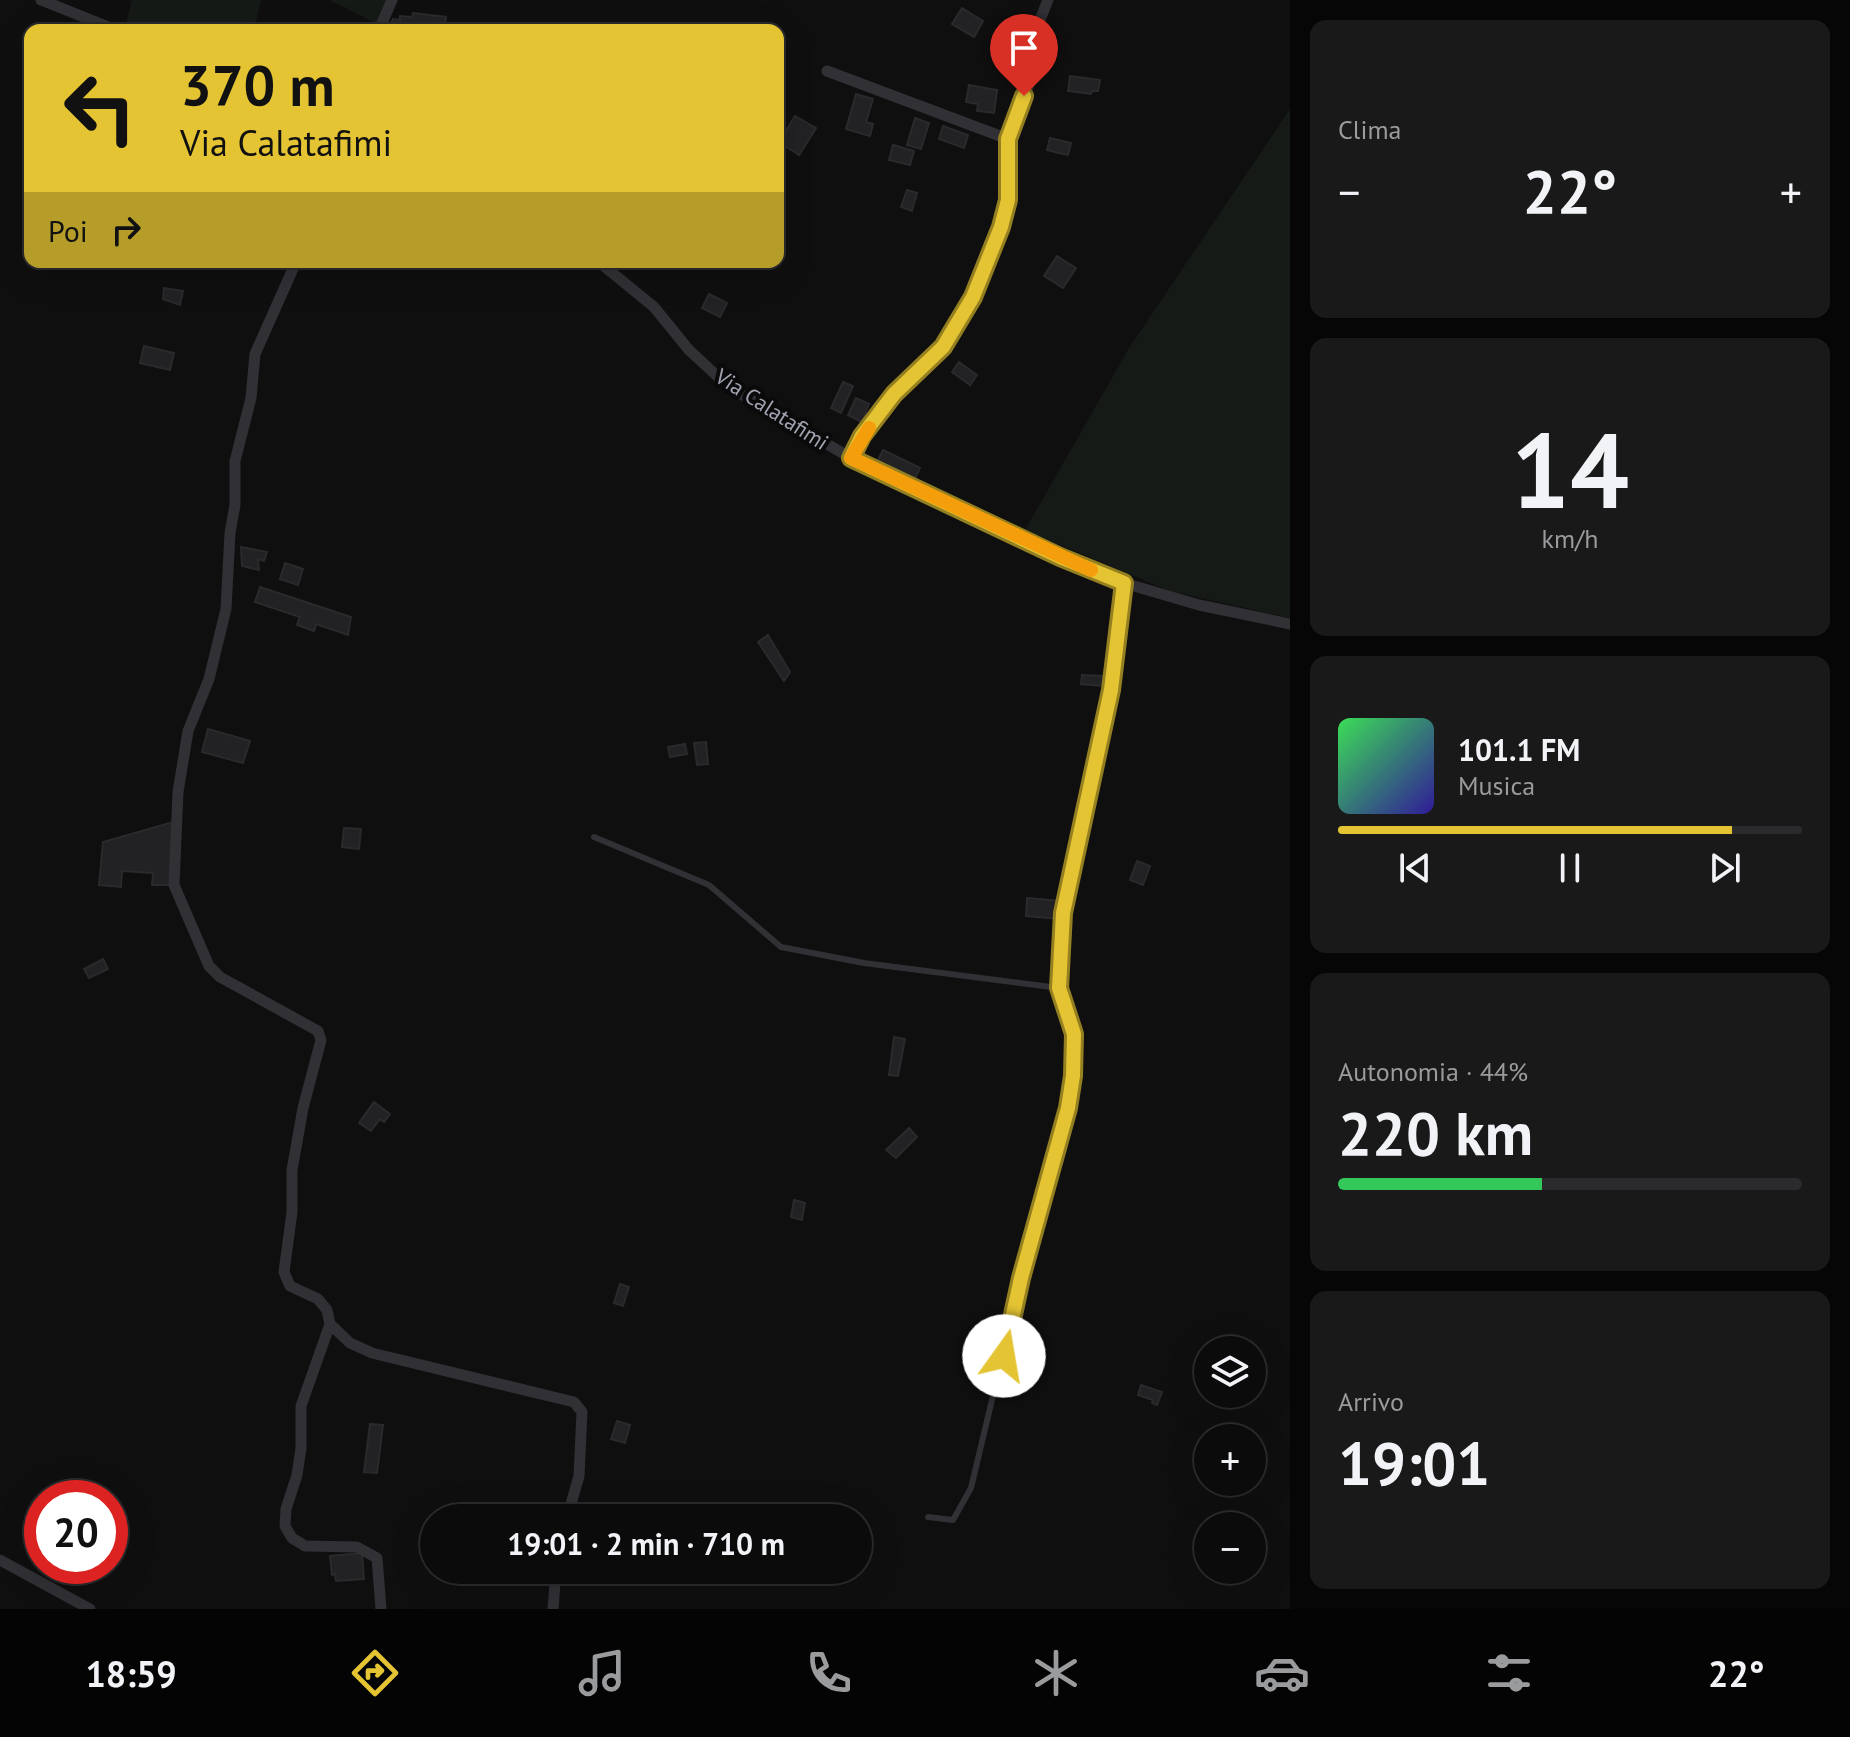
<!DOCTYPE html>
<html lang="it">
<head>
<meta charset="utf-8">
<style>
	:root { --surface:#0b0b0c; --page:#19191a; --text:#f1f3f6; --muted:#9a9b9d; --line:#2b2b2d; --accent:#e4c433 }
	body { margin:0; font-family:"PT Sans",sans-serif; background:var(--page); color:var(--text); height:100vh; display:flex; flex-direction:column; font-size:30px; white-space:nowrap }
	* { box-sizing:border-box; margin:0 }
	p { font-size:26px; color:var(--muted) }
	.icon { flex:none; width:44px; height:44px; fill:none; stroke:currentColor; stroke-width:2; stroke-linecap:round; stroke-linejoin:round }
	.map { position:relative; flex:1; overflow:hidden }
	.drawer { display:flex; flex-direction:column; gap:20px; padding:20px; background:#060607; width:560px }
	.drawer>* { flex:none }
	.guide { position:absolute; left:24px; top:24px; width:760px; height:244px; border-radius:16px; box-shadow:0 8px 32px #0002,0 0 0 2px var(--line); background:#e4c433; color:#111; overflow:hidden }
	.controls { position:absolute; left:1194px; top:1336px; display:grid; gap:16px }
	.controls a { display:grid; place-items:center; width:72px; height:72px; border-radius:50%; background:var(--surface); box-shadow:0 8px 32px #0002,0 0 0 2px var(--line); font-size:40px }
	.speed { position:absolute; left:24px; top:1480px; display:flex; gap:16px; font-size:40px; font-weight:700; text-align:center }
	.speed>* { display:grid; place-content:center; width:104px; height:104px; border-radius:50%; background:var(--surface); box-shadow:0 8px 32px #0002,0 0 0 2px var(--line); line-height:1 }
	.speed .limit { border:12px solid #d22; background:#fff; color:#111 }
	.pin { position:absolute; display:grid; place-items:center; width:68px; height:68px; color:#fff; margin:-82px -34px; border-radius:50% 50% 50% 0; rotate:-45deg; box-shadow:0 0 8px #0007 }
	.pin .icon { rotate:45deg }
	.me { position:absolute; width:88px; margin:-44px; rotate:13deg; stroke-linejoin:round; filter:drop-shadow(0 0 6px #0008) }
	.turn { display:flex; align-items:center; gap:28px; height:168px; padding:0 24px; font-size:36px }
	.turn .icon { width:104px; height:104px; stroke-width:2.5 }
	.turn b { display:block; font-size:56px; line-height:68px }
	.then { display:flex; align-items:center; height:76px; padding:0 24px; background:#0003; gap:16px; font-size:30px }
	.big { font-size:60px; font-weight:600; line-height:1.1 }
	.drawer .card { flex:1; display:flex; flex-direction:column; justify-content:center; gap:12px; min-width:0; padding:0 28px; border-radius:16px; background:var(--page) }
	.drawer .dial { align-items:center; gap:0 }
	.dial b { font-size:104px; line-height:1 }
	.song { display:flex; align-items:center; gap:24px }
	.cover { width:96px; height:96px; border-radius:12px; background:linear-gradient(135deg,hsl(130 70% 55%),hsl(250 70% 35%)) }
	.played { height:8px; border-radius:4px; background:linear-gradient(90deg,var(--accent) 85%,var(--line) 85%) }
	.keys { display:flex; justify-content:space-around; direction:ltr }
	.heat { display:flex; justify-content:space-between; align-items:center; font-size:44px; direction:ltr }
	.charge { height:12px; border-radius:6px; background:linear-gradient(90deg,#34c759 44%,var(--line) 0) }
	.trip { position:absolute; left:420px; top:1504px; width:452px; height:80px; border-radius:40px; background:var(--surface); box-shadow:0 8px 32px #0002,0 0 0 2px var(--line); font-weight:600; line-height:80px; text-align:center }
	.menu { display:flex; height:128px; justify-content:space-around; align-items:center; background:#040405; color:var(--muted) }
	.menu .icon { width:56px; height:56px }
	.menu .selected { color:var(--accent) }
	.menu b { font-size:36px; color:var(--text) }
	main { display:flex; flex:1; min-height:0 }
	.map>svg:first-child { display:block }
	.green { fill:#161a17 }
	.building { fill:#222224; stroke:#2a292c; stroke-width:2 }
	.lines { fill:none; stroke-linecap:round; stroke-linejoin:round }
	.lane { stroke:#303035; stroke-width:6 }
	.street { stroke:#303035; stroke-width:11 }
	.route-casing { stroke:#947f21; stroke-width:20 }
	.route { stroke:#e4c433; stroke-width:14 }
	.slow { stroke:#f59e0b; stroke-width:14 }
	.labels { text-anchor:middle; dominant-baseline:central; stroke-width:8; stroke-linejoin:round; paint-order:stroke }
	.street-label { font-size:22px; fill:#a1a3b0; stroke:#0a0a0b }
</style>
</head>
<body>
<main>
<div class="map">
<svg width="1290" height="1609" viewBox="0 0 1290 1609">
	<rect width="100%" height="100%" fill="#0f0f10"/>
	<path class="green" d="M 132,0 L 261,0 L 254,30 L 132,30 L 125,28 Z
		M 329,0 L 387,0 L 377,24 Z
		M 1290,109 L 1290,618 L 1170,591 L 1025,530 L 1129,348 Z"/>
	<path class="building" d="M 962,8 L 983,21 L 974,37 L 952,24 Z
		M 413,13 L 446,17 L 445,30 L 389,28 L 393,19 L 400,20 L 400,16 L 412,17 Z
		M 1070,76 L 1100,80 L 1098,91 L 1092,91 L 1091,94 L 1068,91 Z
		M 969,85 L 997,90 L 994,113 L 977,111 L 978,104 L 966,102 Z
		M 856,94 L 873,99 L 866,122 L 873,124 L 870,136 L 846,129 Z
		M 795,116 L 816,128 L 799,155 L 779,142 Z
		M 915,118 L 929,123 L 921,149 L 907,145 Z
		M 943,126 L 968,135 L 964,148 L 939,139 Z
		M 1050,138 L 1071,143 L 1068,155 L 1047,150 Z
		M 893,145 L 914,151 L 910,165 L 889,160 Z
		M 907,190 L 917,193 L 912,211 L 901,207 Z
		M 1057,256 L 1076,268 L 1063,288 L 1044,276 Z
		M 164,288 L 183,291 L 180,305 L 163,299 Z
		M 709,294 L 727,303 L 720,317 L 702,308 Z
		M 144,346 L 174,353 L 170,370 L 140,363 Z
		M 959,362 L 977,375 L 970,385 L 952,372 Z
		M 843,382 L 853,386 L 841,413 L 831,408 Z
		M 856,398 L 869,404 L 862,422 L 848,415 Z
		M 883,450 L 920,468 L 914,480 L 877,462 Z
		M 241,547 L 267,552 L 264,561 L 258,559 L 259,570 L 242,566 Z
		M 285,563 L 303,569 L 298,585 L 280,579 Z
		M 260,587 L 351,617 L 348,635 L 316,624 L 314,631 L 297,625 L 300,617 L 255,602 Z
		M 768,635 L 790,672 L 784,681 L 758,642 Z
		M 1082,675 L 1103,676 L 1102,686 L 1081,684 Z
		M 208,729 L 250,741 L 243,763 L 202,752 Z
		M 706,742 L 708,764 L 697,765 L 694,743 Z
		M 685,744 L 687,754 L 670,757 L 668,747 Z
		M 173,822 L 171,885 L 152,885 L 153,873 L 122,871 L 121,887 L 99,885 L 103,842 Z
		M 344,828 L 361,829 L 359,849 L 342,847 Z
		M 1137,861 L 1150,866 L 1143,885 L 1130,880 Z
		M 1027,898 L 1061,901 L 1059,919 L 1026,916 Z
		M 103,959 L 108,969 L 89,978 L 84,969 Z
		M 894,1037 L 905,1039 L 898,1076 L 889,1075 Z
		M 374,1102 L 390,1114 L 384,1122 L 380,1119 L 371,1131 L 359,1123 Z
		M 909,1128 L 917,1137 L 896,1158 L 886,1150 Z
		M 794,1200 L 805,1203 L 802,1220 L 791,1217 Z
		M 620,1284 L 629,1287 L 623,1306 L 614,1303 Z
		M 1141,1385 L 1162,1392 L 1157,1405 L 1152,1403 L 1153,1400 L 1138,1395 Z
		M 617,1421 L 630,1425 L 625,1443 L 611,1439 Z
		M 370,1424 L 383,1425 L 377,1473 L 364,1472 Z
		M 362,1553 L 364,1579 L 336,1581 L 335,1574 L 332,1575 L 330,1556 Z"/>
	<g class="lines">
		<path class="lane" d="M 594,837 L 709,885 L 781,947 L 864,963 L 1059,988
			M 928,1517 L 953,1520 L 971,1488 L 1021,1278 L 1068,1108 L 1076,1054 L 1074,1034 L 1059,988 L 1063,913 L 1111,690 L 1124,583"/>
		<path class="street" d="M 41,0 L 116,30
			M 379,30 L 392,0
			M 827,71 L 1008,139
			M 296,262 L 255,354 L 251,398 L 235,461 L 235,505 L 230,533 L 226,609 L 209,679 L 188,731 L 178,792 L 174,885 L 209,966 L 220,977 L 318,1031 L 321,1040 L 303,1108 L 292,1170 L 292,1212 L 284,1272 L 290,1286 L 318,1299 L 327,1310 L 330,1324 L 301,1406 L 301,1448 L 297,1475 L 286,1509 L 285,1526 L 292,1538 L 305,1546 L 357,1547 L 377,1558 L 381,1609
			M 599,262 L 654,307 L 689,350 L 729,387 L 851,458 L 1060,557 L 1124,583 L 1199,605 L 1290,624
			M 851,458 L 862,436 L 894,394 L 943,347 L 973,297 L 1001,227 L 1008,200 L 1008,139 L 1032,77 L 1040,20 L 1048,0
			M 330,1324 L 350,1343 L 372,1353 L 574,1402 L 582,1412 L 579,1476 L 567,1518
			M 0,1560 L 90,1609
			M 553,1609 L 556,1570"/>
	</g>
	<g class="lines">
		<defs>
			<path id="route" d="M 1004,1356 L 1021,1278 L 1068,1108 L 1073,1076 L 1074,1034 L 1059,988 L 1063,913 L 1111,690 L 1124,583 L 1060,557 L 851,458 L 862,436 L 894,394 L 943,347 L 973,297 L 1001,227 L 1008,200 L 1008,139 L 1024,96"/>
		</defs>
		<use href="#route" class="route-casing"/>
		<use href="#route" class="route"/>
		<path class="slow" d="M 869,428 L 851,458 L 1091,570"/>
	</g>
	<g class="labels">
		<g class="street-label">
			<text transform="translate(772 409) rotate(33)">Via Calatafimi</text>
		</g>
	</g>
</svg>
<div class="controls">
<a><svg class="icon" aria-label="layers" viewBox="0 0 24 24"><path d="M12 4l9 5-9 5-9-5zM3 14l9 5 9-5"/></svg></a>
<a>+</a>
<a>−</a>
</div>
<div class="speed"><div class="limit">20</div></div>
<div class="pin" style="left:1024px;top:96px;background:#d93025"><svg class="icon" aria-label="arrive" viewBox="0 0 24 24"><path d="M6 21V4h12l-3 4 3 4H6"/></svg></div>
<svg class="me" style="left:1004px;top:1356px" viewBox="-20 -20 40 40"><circle r="19" fill="#fff"/><path d="M0-13L10 11 0 6-10 11z" fill="#e4c433"/></svg>
<div class="trip">19:01 · 2 min · 710 m</div>
<div class="guide">
<div class="turn"><svg class="icon" aria-label="left" viewBox="0 0 24 24"><path d="M17 20v-9H6M10 6l-5 5 5 5"/></svg><div><b>370 m</b>Via Calatafimi</div></div>
<div class="then">Poi<svg class="icon" aria-label="right" viewBox="0 0 24 24"><path d="M7 20v-9h11M14 6l5 5-5 5"/></svg></div>
</div>
</div>
<section class="drawer">
<div class="card"><p>Clima</p>
<div class="heat"><a>−</a><b class="big">22°</b><a>+</a></div>
</div>
<div class="card dial"><b>14</b><p>km/h</p></div>
<div class="card">
<div class="song"><i class="cover"></i><div><b>101.1 FM</b><p>Musica</p></div></div>
<div class="played"></div>
<div class="keys"><svg class="icon" aria-label="previous" viewBox="0 0 24 24"><path d="M18 5L8 12l10 7zM5 5v14"/></svg><svg class="icon" aria-label="pause" viewBox="0 0 24 24"><path d="M8 5v14M16 5v14"/></svg><svg class="icon" aria-label="next" viewBox="0 0 24 24"><path d="M6 5l10 7-10 7zM19 5v14"/></svg></div>
</div>
<div class="card"><p>Autonomia · 44%</p><b class="big">220 km</b><div class="charge"></div></div>
<div class="card"><p>Arrivo</p><b class="big">19:01</b></div>
</section>
</main>
<nav class="menu">
<b>18:59</b>
<svg class="icon selected" aria-label="directions" viewBox="0 0 24 24"><path d="M12 3l9 9-9 9-9-9zM9 14v-3h6M13 9l2 2-2 2"/></svg>
<svg class="icon" aria-label="music" viewBox="0 0 24 24"><path d="M9 18V5l10-2v13"/><circle cx="6" cy="18" r="3"/><circle cx="16" cy="16" r="3"/></svg>
<svg class="icon" aria-label="phone" viewBox="0 0 24 24"><path d="M5 4h4l2 5-3 2q2 4 5 5l2-3 5 2v4C11 20 4 13 5 4z"/></svg>
<svg class="icon" aria-label="climate" viewBox="0 0 24 24"><path d="M12 3v18M4 7l16 10M4 17L20 7"/></svg>
<svg class="icon" aria-label="car" viewBox="0 0 24 24"><path d="M5 17H2v-5l4-1 3-4h7l3 4 3 1v5h-3M9 17h6M6 11h13"/><circle cx="7" cy="17" r="2"/><circle cx="17" cy="17" r="2"/></svg>
<svg class="icon" aria-label="filters" viewBox="0 0 24 24"><path d="M4 7h16M4 17h16"/><circle cx="9" cy="7" r="2"/><circle cx="15" cy="17" r="2"/></svg>
<b>22°</b>
</nav>
</body>
</html>
